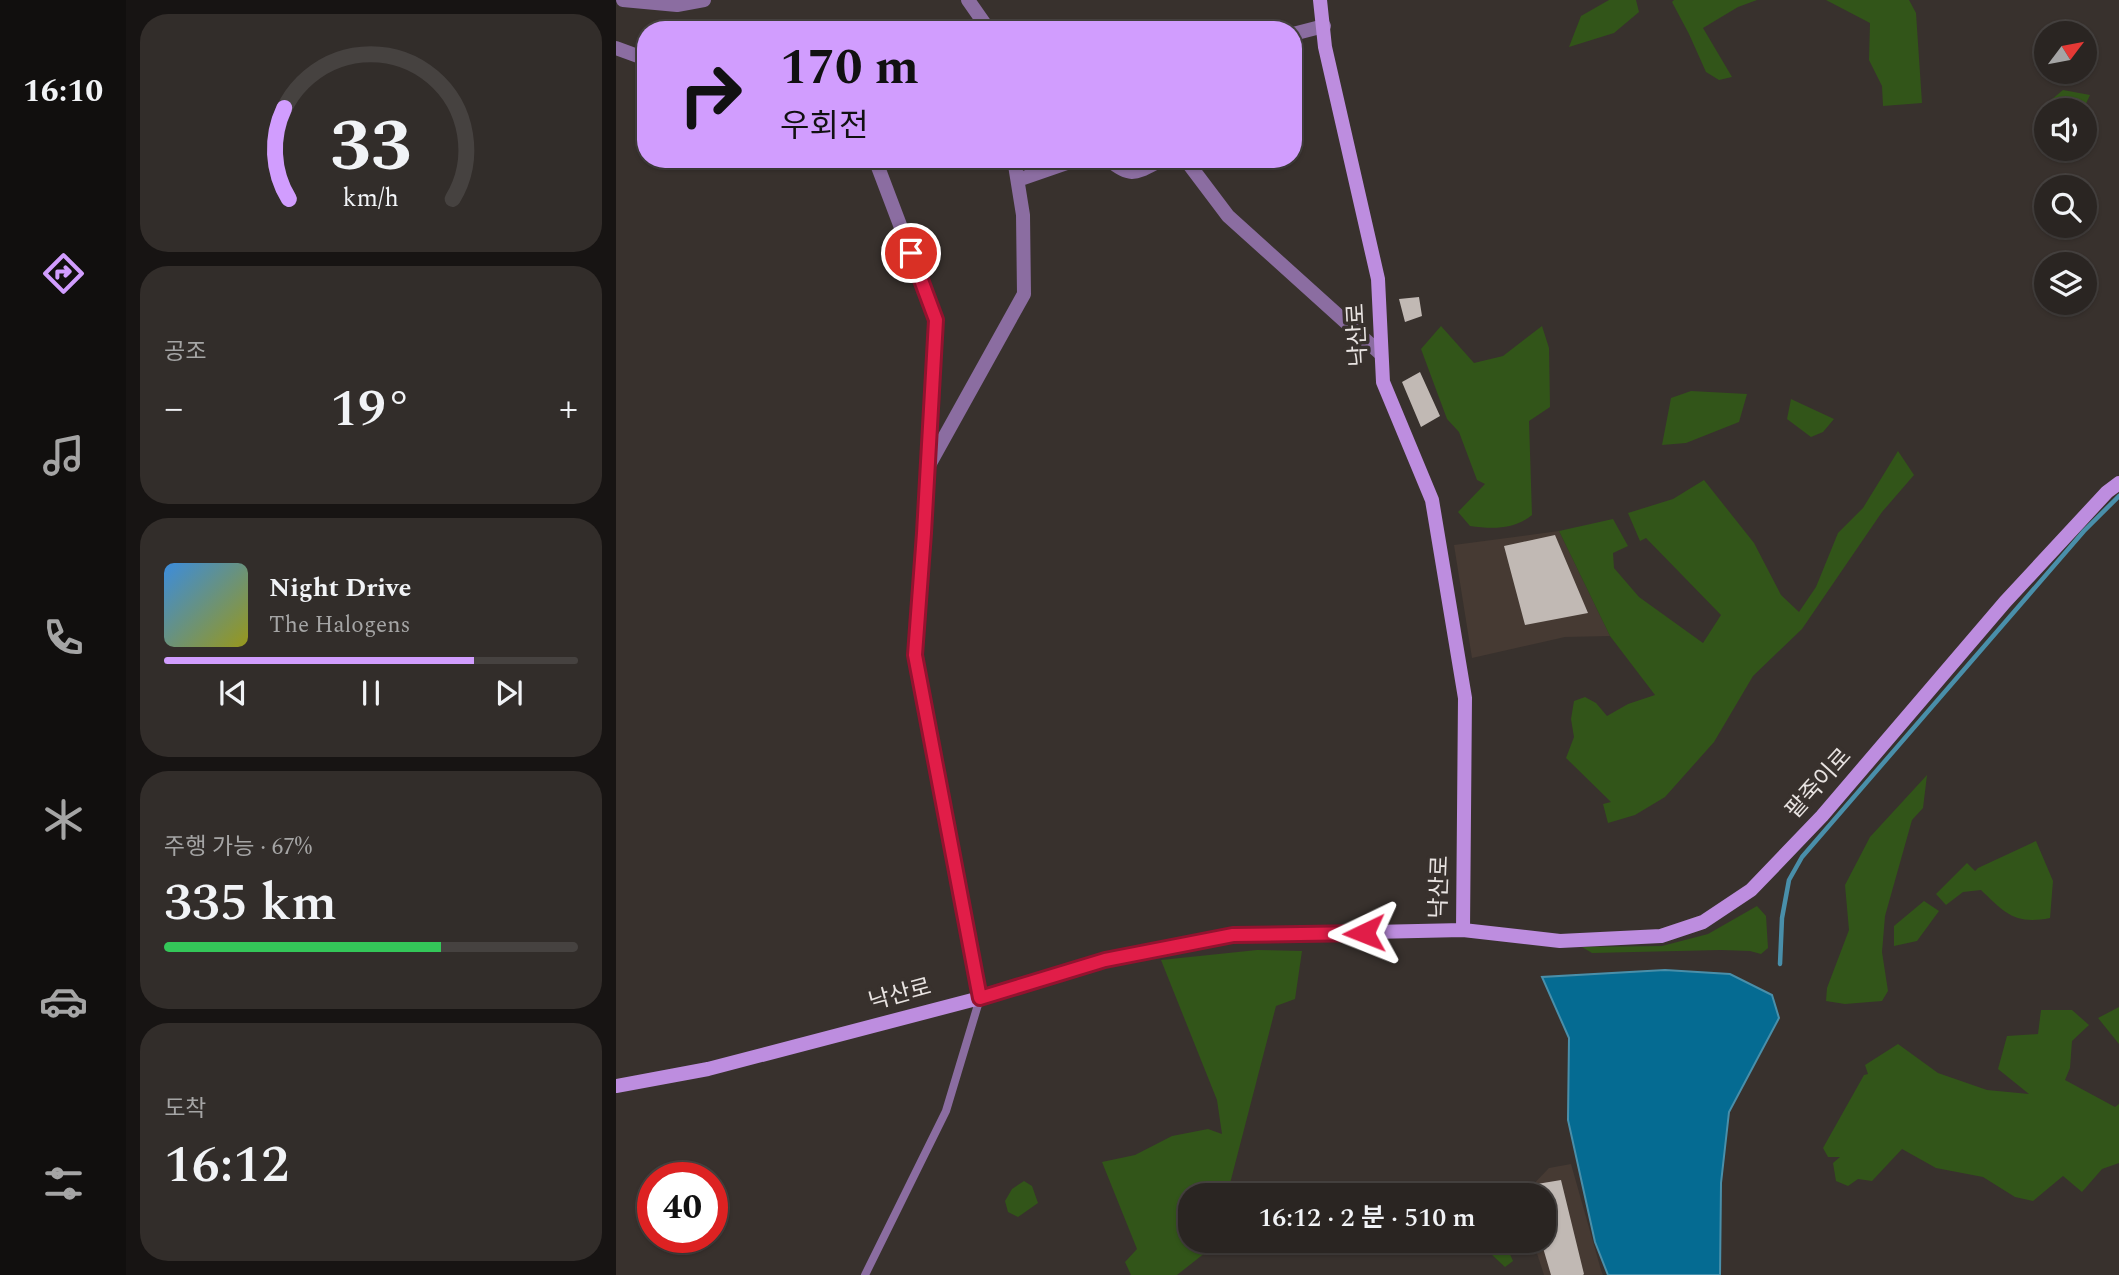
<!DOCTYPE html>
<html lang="ko">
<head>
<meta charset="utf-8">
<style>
	:root { --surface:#2a2522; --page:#322d2a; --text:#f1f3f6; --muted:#a5a5a5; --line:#464240; --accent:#d19dfe }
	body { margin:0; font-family:Spectral,"Noto Sans KR",serif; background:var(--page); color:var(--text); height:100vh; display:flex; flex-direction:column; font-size:26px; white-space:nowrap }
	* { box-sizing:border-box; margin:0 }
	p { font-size:23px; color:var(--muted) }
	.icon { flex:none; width:38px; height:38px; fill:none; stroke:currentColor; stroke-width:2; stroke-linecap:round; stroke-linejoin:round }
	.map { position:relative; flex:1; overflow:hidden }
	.panel { display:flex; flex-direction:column; gap:14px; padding:14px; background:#171413; width:490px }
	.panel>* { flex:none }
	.hud { position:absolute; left:21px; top:21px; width:665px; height:147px; border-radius:28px; box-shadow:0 2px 5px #0004,0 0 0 2px var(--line); background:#d19dfe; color:#111; overflow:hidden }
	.needle { width:46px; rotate:58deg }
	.fabs { position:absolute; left:1418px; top:21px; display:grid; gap:14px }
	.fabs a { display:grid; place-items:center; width:63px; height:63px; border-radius:50%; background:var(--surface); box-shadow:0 2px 5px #0004,0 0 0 2px var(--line); font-size:35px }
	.speed { position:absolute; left:21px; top:1162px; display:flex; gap:14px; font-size:35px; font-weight:700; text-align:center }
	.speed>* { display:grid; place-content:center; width:91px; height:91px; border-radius:50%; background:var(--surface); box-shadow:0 2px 5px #0004,0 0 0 2px var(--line); line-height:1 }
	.speed .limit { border:10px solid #d22; background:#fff; color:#111 }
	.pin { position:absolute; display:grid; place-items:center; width:60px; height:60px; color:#fff; margin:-30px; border:4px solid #fff; border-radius:50%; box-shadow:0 2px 7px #0007 }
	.me { position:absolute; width:77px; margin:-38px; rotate:268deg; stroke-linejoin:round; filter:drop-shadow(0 0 5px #0008) }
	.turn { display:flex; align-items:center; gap:24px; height:147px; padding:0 28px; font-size:32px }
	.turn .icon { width:91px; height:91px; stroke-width:2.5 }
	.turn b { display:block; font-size:49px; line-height:60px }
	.big { font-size:52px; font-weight:600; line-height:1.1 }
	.panel .tile { flex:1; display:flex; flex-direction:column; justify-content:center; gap:10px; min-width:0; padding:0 24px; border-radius:28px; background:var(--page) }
	.panel .dial { align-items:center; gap:0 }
	.dial svg { height:182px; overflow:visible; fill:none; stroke:var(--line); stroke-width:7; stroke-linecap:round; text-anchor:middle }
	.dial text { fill:var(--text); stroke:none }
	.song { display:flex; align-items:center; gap:21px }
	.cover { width:84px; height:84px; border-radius:10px; background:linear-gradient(135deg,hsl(210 70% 55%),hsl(60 70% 35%)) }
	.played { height:7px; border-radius:4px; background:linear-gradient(90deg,var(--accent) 75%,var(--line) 75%) }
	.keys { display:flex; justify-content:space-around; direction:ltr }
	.heat { display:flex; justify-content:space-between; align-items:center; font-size:38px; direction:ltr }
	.charge { height:10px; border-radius:5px; background:linear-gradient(90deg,#34c759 67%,var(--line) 0) }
	.trip { position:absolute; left:562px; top:1183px; width:378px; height:70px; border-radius:28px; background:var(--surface); box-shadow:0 2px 5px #0004,0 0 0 2px var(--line); font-weight:600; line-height:70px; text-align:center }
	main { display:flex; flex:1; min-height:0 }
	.tab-bar { display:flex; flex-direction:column; width:126px; justify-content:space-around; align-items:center; background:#110f0e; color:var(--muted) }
	.tab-bar .icon { width:49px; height:49px }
	.tab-bar .on { color:var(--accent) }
	.tab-bar b { font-size:32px; color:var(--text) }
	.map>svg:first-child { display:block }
	.built { fill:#463a33 }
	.green { fill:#325519 }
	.water { fill:#056b92; stroke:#498faa; stroke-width:2 }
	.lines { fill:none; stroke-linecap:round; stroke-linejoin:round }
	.stream { stroke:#498faa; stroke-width:4.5 }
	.building { fill:#c1b9b4 }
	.lane { stroke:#8b6da1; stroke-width:8 }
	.street { stroke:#8b6da1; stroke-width:14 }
	.secondary { stroke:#bd8ddf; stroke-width:14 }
	.route-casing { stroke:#92132f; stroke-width:18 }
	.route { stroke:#e11d48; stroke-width:12 }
	.labels { text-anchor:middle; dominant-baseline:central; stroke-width:7; stroke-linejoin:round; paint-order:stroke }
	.street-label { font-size:23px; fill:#e8e3e1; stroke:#38312d }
</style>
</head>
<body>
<main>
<nav class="tab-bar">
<b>16:10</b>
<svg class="icon on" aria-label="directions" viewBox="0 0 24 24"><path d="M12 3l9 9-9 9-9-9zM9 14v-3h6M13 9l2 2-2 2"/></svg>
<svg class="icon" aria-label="music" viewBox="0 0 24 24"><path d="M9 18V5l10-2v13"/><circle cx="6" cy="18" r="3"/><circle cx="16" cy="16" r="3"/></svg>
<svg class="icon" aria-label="phone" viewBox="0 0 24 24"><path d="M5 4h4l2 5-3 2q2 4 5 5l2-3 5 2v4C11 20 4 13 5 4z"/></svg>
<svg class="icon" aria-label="climate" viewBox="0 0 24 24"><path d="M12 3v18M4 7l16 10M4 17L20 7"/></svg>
<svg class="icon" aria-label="car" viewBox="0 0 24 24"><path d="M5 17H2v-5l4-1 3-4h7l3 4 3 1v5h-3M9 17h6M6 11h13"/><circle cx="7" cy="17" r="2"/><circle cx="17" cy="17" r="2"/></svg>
<svg class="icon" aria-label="filters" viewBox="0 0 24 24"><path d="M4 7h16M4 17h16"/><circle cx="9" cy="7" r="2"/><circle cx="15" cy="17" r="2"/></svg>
</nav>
<section class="panel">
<div class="tile dial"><svg viewBox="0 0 100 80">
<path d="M14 69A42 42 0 1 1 86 69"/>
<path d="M14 69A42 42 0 0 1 12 29" stroke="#d19dfe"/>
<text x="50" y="56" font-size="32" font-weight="700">33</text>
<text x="50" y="72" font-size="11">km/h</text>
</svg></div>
<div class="tile"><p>공조</p>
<div class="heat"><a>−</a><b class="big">19°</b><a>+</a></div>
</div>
<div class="tile">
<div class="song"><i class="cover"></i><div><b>Night Drive</b><p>The Halogens</p></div></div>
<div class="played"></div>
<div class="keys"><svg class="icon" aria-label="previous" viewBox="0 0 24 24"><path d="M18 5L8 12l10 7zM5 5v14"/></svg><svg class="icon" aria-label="pause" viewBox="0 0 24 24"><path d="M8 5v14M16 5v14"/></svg><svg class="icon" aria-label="next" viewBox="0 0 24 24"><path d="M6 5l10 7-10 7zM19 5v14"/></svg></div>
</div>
<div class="tile"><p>주행 가능 · 67%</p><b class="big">335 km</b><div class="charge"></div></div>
<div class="tile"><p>도착</p><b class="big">16:12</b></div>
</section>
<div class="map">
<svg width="1503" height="1275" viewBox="0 0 1503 1275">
	<rect width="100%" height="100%" fill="#38312d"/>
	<path class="built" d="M 943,531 L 994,636 L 949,637 L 856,658 L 838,545 Z
		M 955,1164 L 985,1270 L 987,1275 L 928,1275 L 917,1241 L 928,1241 L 928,1195 L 907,1195 L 933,1168 Z"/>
	<path class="green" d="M 993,0 L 1020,0 L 1023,12 L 998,33 L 953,47 L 965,16 Z
		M 1058,0 L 1141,0 L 1122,7 L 1087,28 L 1116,77 L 1103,80 L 1090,72 L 1073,34 L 1056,2 Z
		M 1210,0 L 1293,0 L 1300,13 L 1306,103 L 1267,106 L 1266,86 L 1253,60 L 1254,23 Z
		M 1447,90 L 1474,95 L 1467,110 L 1440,110 L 1435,100 Z
		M 825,326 L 858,363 L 887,356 L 926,326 L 933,348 L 934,407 L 913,421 L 916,515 C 898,530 876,529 854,526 L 842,512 L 869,484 L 861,480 L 843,432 L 831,419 L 805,349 Z
		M 1075,391 L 1131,394 L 1123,422 L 1070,443 L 1046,445 L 1055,398 Z
		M 1175,399 L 1218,419 L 1207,432 L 1195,437 L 1171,419 Z
		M 1282,451 L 1298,475 L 1266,512 L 1186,629 L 1137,676 L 1098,742 L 1049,797 L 1019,815 L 992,823 L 987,804 L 995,802 L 950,758 L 958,737 L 955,719 L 958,701 L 969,697 L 980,703 L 991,716 L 1012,704 L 1039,695 L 994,636 L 943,531 L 997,519 L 1012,546 L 997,553 L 998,568 L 1023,597 L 1087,643 L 1105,615 L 1030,538 L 1024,541 L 1012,513 L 1057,499 L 1088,480 L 1138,543 L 1165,595 L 1183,612 L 1200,587 L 1222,533 L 1247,508 Z
		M 1311,775 L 1307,808 L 1296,820 L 1269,916 L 1266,952 L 1272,991 L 1266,1001 L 1229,1004 L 1210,1001 L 1211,988 L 1233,930 L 1229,885 L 1254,837 Z
		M 1420,841 L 1437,881 L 1434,918 C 1399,925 1389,913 1365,890 L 1347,892 L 1330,905 L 1320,894 L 1351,863 L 1359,871 L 1362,868 Z
		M 1308,901 L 1323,911 L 1301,941 L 1278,946 L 1278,926 Z
		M 1141,906 L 1150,916 L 1152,948 L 1145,954 L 1134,951 L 1105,950 L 976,953 L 966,947 L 1046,946 L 1092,934 Z
		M 641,950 L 686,951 L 679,999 L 660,1006 L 611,1195 L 574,1195 L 574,1241 L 600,1241 L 599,1245 L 561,1275 L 515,1275 L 509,1262 L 521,1249 L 486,1162 L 519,1155 L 556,1136 L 592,1129 L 606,1134 L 601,1100 L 545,960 Z
		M 1503,1007 L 1503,1044 L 1482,1018 Z
		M 1425,1010 L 1456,1010 L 1473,1025 L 1456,1041 L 1454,1068 L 1449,1080 L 1499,1107 L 1503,1104 L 1503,1163 L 1486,1169 L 1466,1192 L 1447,1176 L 1417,1201 L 1399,1197 L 1367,1177 L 1320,1168 L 1286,1149 L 1256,1181 L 1242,1179 L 1232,1186 L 1220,1181 L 1217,1163 L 1224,1157 L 1212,1157 L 1207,1148 L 1248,1075 L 1252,1074 L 1249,1065 L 1282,1044 L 1322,1073 L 1371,1090 L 1413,1094 L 1382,1069 L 1391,1036 L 1422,1034 Z
		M 408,1181 L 416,1186 L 422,1203 L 402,1217 L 392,1212 L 389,1201 L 396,1189 Z
		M 861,1241 L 888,1241 L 897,1261 L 889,1267 Z"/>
	<path class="water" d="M 1049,970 L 1114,974 L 1156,995 L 1163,1018 L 1113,1112 L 1105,1183 L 1104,1275 L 992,1275 L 979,1242 L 952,1120 L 953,1038 L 926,977 Z"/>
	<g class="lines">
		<path class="stream" d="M 1164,964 L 1166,918 L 1173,880 L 1186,857 L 1468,531 L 1503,496"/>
	</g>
	<path class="building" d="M 803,297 L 806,316 L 789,322 L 783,299 Z
		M 804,372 L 824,416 L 805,427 L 786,382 Z
		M 939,535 L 972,613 L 909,625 L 888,546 Z
		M 945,1180 L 968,1274 L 967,1275 L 935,1275 L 925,1241 L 928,1241 L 928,1195 L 912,1195 L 909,1186 Z"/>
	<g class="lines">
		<path class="lane" d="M 249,1275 L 330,1111 L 364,998"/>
		<path class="street" d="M 7,0 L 61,5 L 88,0
			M 352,0 L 373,30
			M 677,34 L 708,26
			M 0,48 L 30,59
			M 259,159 L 320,320 L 308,533 L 299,655 L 364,998
			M 492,159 C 516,180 521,172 547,159
			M 569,159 L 612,216 L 765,354
			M 402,180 L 454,162 L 455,159
			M 313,465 L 408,294 L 407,215 L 398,159"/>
		<path class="secondary" d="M 704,0 L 709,47 L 762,279 L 767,382 L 816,500 L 849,698 L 847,930
			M 0,1086 L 92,1069 L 364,998 L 489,960 L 617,935 L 847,930 L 944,941 L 1045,936 L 1087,922 L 1135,890 L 1206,816 L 1389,602 L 1491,492 L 1503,483"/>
	</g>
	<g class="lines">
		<defs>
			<path id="route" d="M 295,253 L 320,320 L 308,533 L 299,655 L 364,998 L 489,960 L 617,935 L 748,933"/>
		</defs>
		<use href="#route" class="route-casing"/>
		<use href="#route" class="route"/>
	</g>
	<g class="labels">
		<g class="street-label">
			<text transform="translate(742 335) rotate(-93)">낙산로</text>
			<text transform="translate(1203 784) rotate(-48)">팥죽이로</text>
			<text transform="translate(824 887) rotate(-88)">낙산로</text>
			<text transform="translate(284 995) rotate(-15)">낙산로</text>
		</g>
	</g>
</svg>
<div class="fabs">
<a><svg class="needle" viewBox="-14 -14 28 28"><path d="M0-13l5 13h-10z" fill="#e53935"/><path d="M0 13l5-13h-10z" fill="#a5a5a5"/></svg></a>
<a><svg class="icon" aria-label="sound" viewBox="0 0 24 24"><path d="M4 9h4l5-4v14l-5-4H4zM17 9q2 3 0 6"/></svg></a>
<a><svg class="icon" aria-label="search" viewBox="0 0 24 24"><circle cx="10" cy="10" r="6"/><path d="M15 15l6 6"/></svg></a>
<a><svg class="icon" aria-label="layers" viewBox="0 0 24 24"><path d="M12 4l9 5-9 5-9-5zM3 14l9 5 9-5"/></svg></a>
</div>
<div class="speed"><div class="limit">40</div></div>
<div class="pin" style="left:295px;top:253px;background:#d93025"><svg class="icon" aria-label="arrive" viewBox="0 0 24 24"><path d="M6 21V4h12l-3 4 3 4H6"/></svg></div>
<svg class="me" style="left:748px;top:933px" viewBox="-20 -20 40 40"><path d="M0-17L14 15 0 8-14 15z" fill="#e11d48" stroke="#fff" stroke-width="4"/></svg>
<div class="trip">16:12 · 2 분 · 510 m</div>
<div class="hud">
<div class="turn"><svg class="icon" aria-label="right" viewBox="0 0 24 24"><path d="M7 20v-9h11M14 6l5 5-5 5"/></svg><div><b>170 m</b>우회전</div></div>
</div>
</div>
</main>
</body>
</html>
